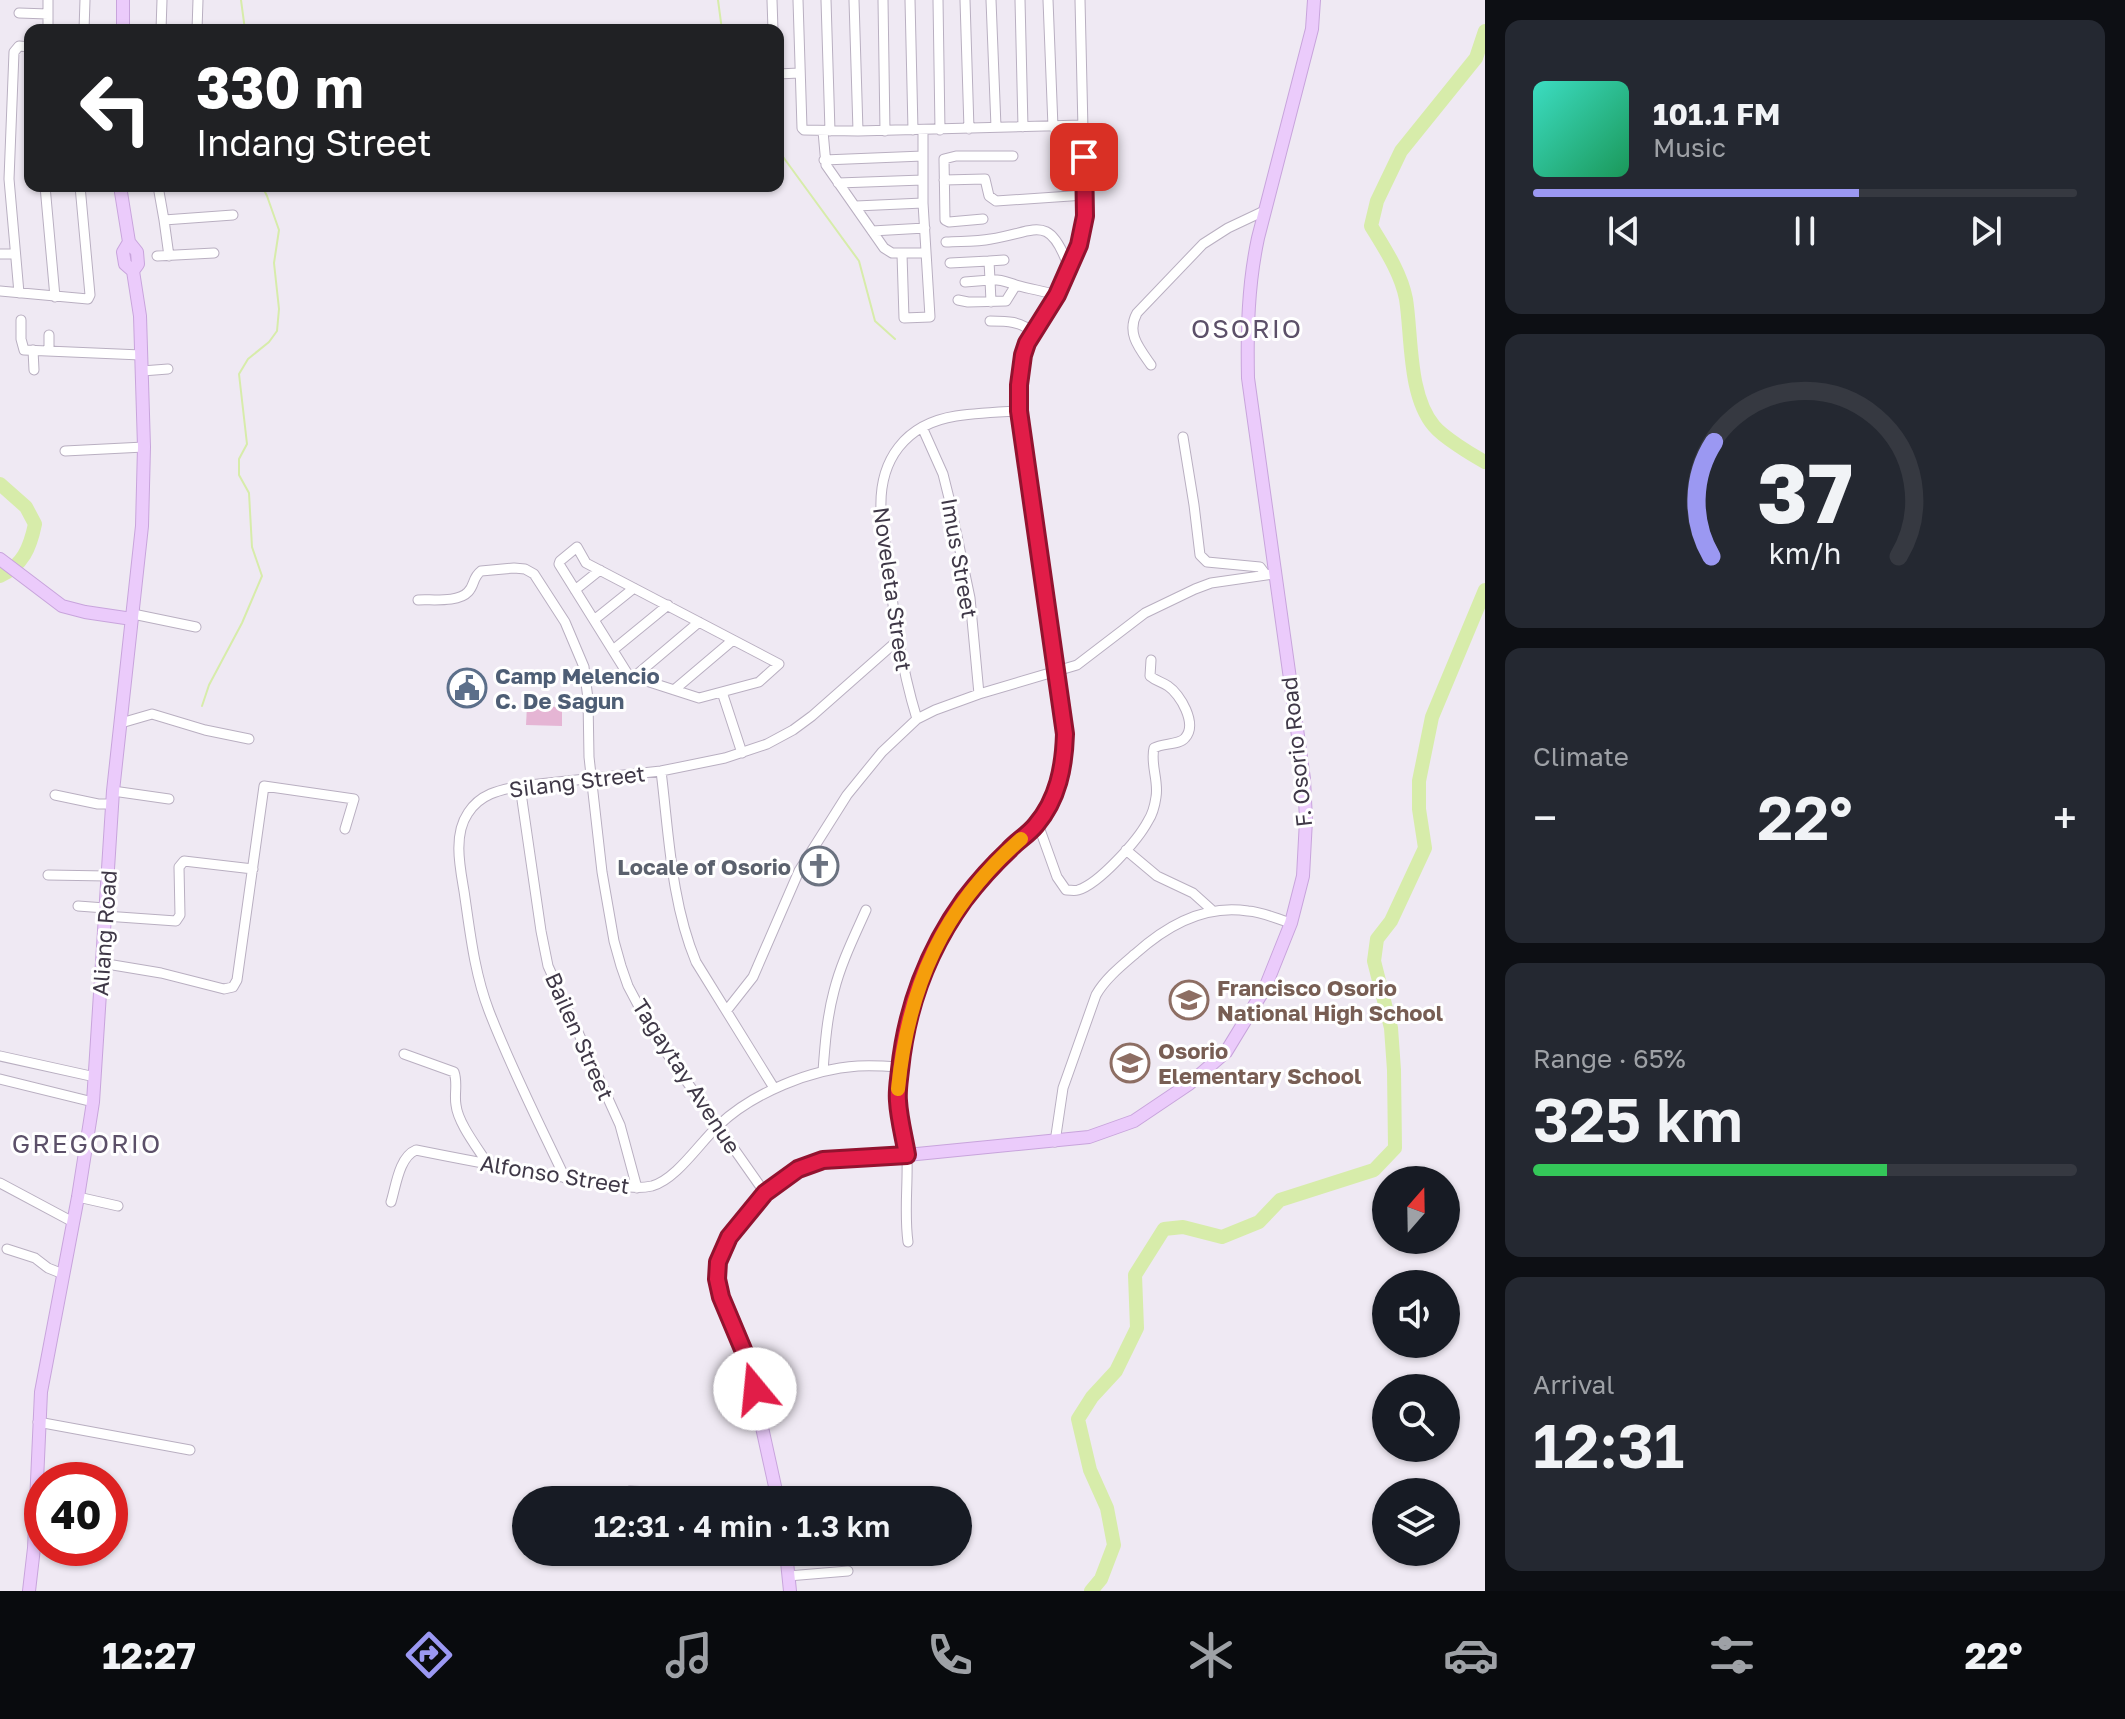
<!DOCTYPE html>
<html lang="en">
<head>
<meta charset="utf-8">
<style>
	:root { --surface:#171b24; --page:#242831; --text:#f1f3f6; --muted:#9ea1a6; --line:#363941; --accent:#9b98f2 }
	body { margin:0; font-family:"Golos Text",sans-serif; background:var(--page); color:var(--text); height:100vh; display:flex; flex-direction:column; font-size:30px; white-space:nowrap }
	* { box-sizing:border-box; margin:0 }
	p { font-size:26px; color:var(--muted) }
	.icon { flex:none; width:44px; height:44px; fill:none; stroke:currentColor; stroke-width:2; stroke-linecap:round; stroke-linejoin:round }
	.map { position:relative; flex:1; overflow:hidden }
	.sheet { display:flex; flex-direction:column; gap:20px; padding:20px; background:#0d0f14; width:640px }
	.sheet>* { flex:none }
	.hud { position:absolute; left:24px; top:24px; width:760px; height:168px; border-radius:16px; box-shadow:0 2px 6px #0004; background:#202124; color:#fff; overflow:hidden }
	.needle { width:52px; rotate:20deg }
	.controls { position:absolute; left:1372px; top:1166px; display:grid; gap:16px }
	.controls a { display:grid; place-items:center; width:88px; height:88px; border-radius:50%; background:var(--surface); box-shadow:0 2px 6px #0004; font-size:40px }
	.speed { position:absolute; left:24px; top:1462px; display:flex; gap:16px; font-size:40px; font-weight:700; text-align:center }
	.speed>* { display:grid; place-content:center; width:104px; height:104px; border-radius:50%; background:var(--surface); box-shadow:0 2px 6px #0004; line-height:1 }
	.speed .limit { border:12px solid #d22; background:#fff; color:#111 }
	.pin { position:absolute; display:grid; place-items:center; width:68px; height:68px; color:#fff; margin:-34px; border-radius:16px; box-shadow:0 4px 12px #0006 }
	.me { position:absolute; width:88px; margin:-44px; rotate:343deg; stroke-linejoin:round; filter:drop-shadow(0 0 6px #0008) }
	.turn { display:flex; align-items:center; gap:28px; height:168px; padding:0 40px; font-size:36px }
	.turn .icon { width:104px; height:104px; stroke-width:2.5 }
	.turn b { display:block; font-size:56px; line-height:68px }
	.big { font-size:60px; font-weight:600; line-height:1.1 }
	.sheet .card { flex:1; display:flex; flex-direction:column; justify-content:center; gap:12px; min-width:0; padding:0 28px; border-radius:16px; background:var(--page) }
	.sheet .dial { align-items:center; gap:0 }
	.dial svg { height:208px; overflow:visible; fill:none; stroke:var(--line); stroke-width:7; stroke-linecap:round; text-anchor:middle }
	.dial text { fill:var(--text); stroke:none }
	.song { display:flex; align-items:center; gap:24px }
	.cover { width:96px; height:96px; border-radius:12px; background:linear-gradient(135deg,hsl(170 70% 55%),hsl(150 70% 35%)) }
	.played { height:8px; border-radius:4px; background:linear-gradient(90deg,var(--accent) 60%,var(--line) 60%) }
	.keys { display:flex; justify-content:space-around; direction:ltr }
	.heat { display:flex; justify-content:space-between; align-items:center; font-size:44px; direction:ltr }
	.charge { height:12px; border-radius:6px; background:linear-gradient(90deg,#34c759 65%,var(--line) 0) }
	.trip { position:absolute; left:512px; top:1486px; width:460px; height:80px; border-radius:40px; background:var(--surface); box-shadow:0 2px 6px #0004; font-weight:600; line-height:80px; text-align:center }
	.dock { display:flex; height:128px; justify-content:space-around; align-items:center; background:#090b0e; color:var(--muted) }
	.dock .icon { width:56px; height:56px }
	.dock .selected { color:var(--accent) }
	.dock b { font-size:36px; color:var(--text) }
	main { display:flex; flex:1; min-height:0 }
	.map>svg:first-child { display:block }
	.green { fill:#e5b5d4 }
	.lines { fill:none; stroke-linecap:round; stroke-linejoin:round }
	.stream { stroke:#d7ecaa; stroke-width:2 }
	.river { stroke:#d7ecaa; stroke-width:14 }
	.street-casing { stroke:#b9afc1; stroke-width:11 }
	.secondary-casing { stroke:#c8a4dc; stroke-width:14 }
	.street { stroke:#fff; stroke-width:9 }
	.secondary { stroke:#ebcbfb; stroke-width:12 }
	.route-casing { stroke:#92132f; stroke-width:20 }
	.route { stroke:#e11d48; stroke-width:14 }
	.slow { stroke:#f59e0b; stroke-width:14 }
	.labels { text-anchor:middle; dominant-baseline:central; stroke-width:6; stroke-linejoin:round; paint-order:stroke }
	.street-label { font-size:22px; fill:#3f3847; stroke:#fff }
	.service-label { font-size:22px; font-weight:bold; fill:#4e5e75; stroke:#fff; text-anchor:start }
	.worship-label { font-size:22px; font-weight:bold; fill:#5b616d; stroke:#fff; text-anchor:end }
	.education-label { font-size:22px; font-weight:bold; fill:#785e54; stroke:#fff; text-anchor:start }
	.quarter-label { font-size:26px; letter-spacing:2px; fill:#5c5069; stroke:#fff }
</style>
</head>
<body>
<main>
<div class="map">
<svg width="1485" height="1591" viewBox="0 0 1485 1591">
	<rect width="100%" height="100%" fill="#efe9f3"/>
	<path class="green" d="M 527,706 L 562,707 L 562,726 L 526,725 Z"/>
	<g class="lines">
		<path class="stream" d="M 241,0 L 245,30
			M 718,0 L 722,30
			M 778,150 L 859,261 L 875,321 L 895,339
			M 202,706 L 209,685 L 242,623 L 262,576 L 252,547 L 249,493 L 239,475 L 239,459 L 247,444 L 239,374 L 248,359 L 269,342 L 277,331 L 279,309 L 274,263 L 279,230 L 267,196 L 262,186"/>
		<path class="river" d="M 1485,31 L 1476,58 L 1401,151 L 1377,201 L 1371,226 C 1385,249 1401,273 1406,299 C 1412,337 1408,395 1434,426 C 1443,437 1472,455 1485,462
			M 0,484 L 26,507 L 35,524 C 30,548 23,565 0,576
			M 1091,1591 L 1101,1579 L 1114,1545 L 1107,1508 L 1090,1470 L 1078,1419 L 1092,1397 L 1116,1371 L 1137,1328 L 1135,1275 L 1164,1229 L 1183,1227 L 1222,1237 L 1259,1222 L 1280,1200 L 1374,1170 L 1395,1148 L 1394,1070 L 1391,1028 L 1374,961 L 1377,939 L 1391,921 L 1425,848 L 1419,809 L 1419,781 L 1432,717 L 1485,590"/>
		<defs>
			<path id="street" d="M 772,0 L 773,30
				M 798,0 L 802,128 L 804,130 L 858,131 L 1082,125
				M 826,0 L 830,131
				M 854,0 L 858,131
				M 883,0 L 885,131
				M 910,0 L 913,130
				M 938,0 L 940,130
				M 965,0 L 969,129
				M 991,0 L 996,127
				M 1020,0 L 1023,127
				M 1048,0 L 1053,127
				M 19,13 L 48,14
				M 48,30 L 48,0
				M 84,30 L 85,0
				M 161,30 L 162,0
				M 197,30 L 198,0
				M 778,74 L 799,73
				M 823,131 L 826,165 L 884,248 L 892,253 L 926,253
				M 824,160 L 923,156
				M 944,180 L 985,179 L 989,196 L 996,201 L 1085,195
				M 838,183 L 923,180
				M 45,186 L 55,297
				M 158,186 L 164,220 L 233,215
				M 856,206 L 923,203
				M 983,219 L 949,222 L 945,220 L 944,159 L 956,156 L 1013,156
				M 164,220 L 169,256
				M 872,231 L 925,228
				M 946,242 C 961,241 976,242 991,239 C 1036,232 1049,212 1069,268
				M 0,254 L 15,254
				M 902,254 L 904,318 L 930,317 L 923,203 L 923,130
				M 157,256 L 214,253
				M 989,261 L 1004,260
				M 950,263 L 989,261 L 990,280 L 965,282
				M 0,291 L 88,299 L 90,295 L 80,186
				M 19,293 L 9,179 L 14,52 L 19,46 L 30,47
				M 958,300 L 968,302 L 1006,301 L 1016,285
				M 991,302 L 990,280 C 1001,279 1006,282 1016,285 C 1030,289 1043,291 1057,295
				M 21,320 L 21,339 L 24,350 L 141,355
				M 990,321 C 1008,321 1020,321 1034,333
				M 49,335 L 49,351
				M 33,350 L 34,370
				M 1151,365 C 1139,348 1126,333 1137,313 L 1203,244 L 1228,228 L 1264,211
				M 142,371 L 168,369
				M 922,427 L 943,474 L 949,498 L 970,598 L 979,694
				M 1183,437 L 1194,505 L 1200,555 L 1207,562 L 1260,567 L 1266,575
				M 65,451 L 144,447
				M 577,547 L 586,563 L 779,664 L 759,682 L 699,698 L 634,677 L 627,673 L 559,564 L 560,561 Z
				M 575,590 L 600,570
				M 418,600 C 431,599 458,603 468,592 C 475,585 472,578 481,571 L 514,568 L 525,569 L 534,574 L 565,622 L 584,667 L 588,699 L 589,757 L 602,872 L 614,941 L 621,966 L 628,986 L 654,1035 L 765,1193
				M 133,614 L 196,627
				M 594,620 L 634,588
				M 613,650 L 668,605
				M 634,677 L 699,622
				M 674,690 L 733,640
				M 722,692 L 742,753
				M 917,719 C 896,651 890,580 881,510 C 879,460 905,424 956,416 C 977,413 998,412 1019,411
				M 121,723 L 152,714 L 205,730 L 249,739
				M 661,771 C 669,835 671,902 696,962 L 774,1088
				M 520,786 L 541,931 L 548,966 L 620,1125 L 637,1188
				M 113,791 L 169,799
				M 55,795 L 98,804 L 112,804
				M 1038,824 L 1057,877 L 1066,890 C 1071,890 1074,891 1078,890 C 1099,884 1138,840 1148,821 C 1152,815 1155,804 1156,797 C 1159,781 1150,764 1154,748 C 1163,743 1179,745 1185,738 C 1198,724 1180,694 1168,686 C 1162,682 1156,681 1150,676 L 1151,660
				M 1126,850 L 1157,876 L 1193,893 L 1213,911
				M 48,875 L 107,876
				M 78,906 L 105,908
				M 105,916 L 176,921 L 180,915 L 179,867 L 184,861 L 253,869
				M 101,963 L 161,973 L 224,989 L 233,987 L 237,980 L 264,786 L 354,799 L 345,829
				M 727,1010 L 753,977 L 799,871 L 847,795 L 882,752 L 917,719 L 935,710 L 979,694 L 1077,665 L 1145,613 L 1195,589 L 1211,583 L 1274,574
				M 404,1054 L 454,1072 C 458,1083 454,1094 456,1105 C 458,1123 477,1147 487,1163
				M 0,1056 L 95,1077
				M 823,1071 C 825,1044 827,1017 834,991 C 841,963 854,937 866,910
				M 0,1079 L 93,1102
				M 1055,1142 L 1063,1088 L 1096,995 C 1105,979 1121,966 1135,954 C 1166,926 1205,904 1248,911 C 1263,912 1277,919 1291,923
				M 565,1178 C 539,1123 511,1068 489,1011 C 474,972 470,931 464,891 C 460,867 453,835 468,813 C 480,794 499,790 520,786 L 661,771 L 725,758 L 767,744 L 793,730 L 812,716 L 897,641
				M 0,1183 L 73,1222
				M 78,1197 L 118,1206
				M 391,1202 C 396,1186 399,1157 416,1150 C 476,1162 536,1174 597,1182 C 615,1185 634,1190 652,1186 C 677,1179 700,1142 719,1125 C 753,1093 811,1069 858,1066 C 872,1065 886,1066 901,1067
				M 908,1242 C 904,1213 908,1186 907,1157 C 906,1137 897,1117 898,1097 C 898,1028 923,954 965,899 C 978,882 994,864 1010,849 C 1018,841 1029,834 1037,825 C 1058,798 1064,767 1065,734 L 1019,411 C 1019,392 1017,372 1023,354 C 1027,340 1038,328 1045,316 C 1064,284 1078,252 1085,216 L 1080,0
				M 7,1249 L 35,1258 L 48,1268 L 63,1274
				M 38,1422 L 190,1450
				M 630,1491 L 778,1499
				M 788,1576 L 848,1571"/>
			<path id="secondary" d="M 123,30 L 123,0
				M 120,186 L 129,242 L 137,252 L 138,264 L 133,271
				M 129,242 L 123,252 L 125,264 L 133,271
				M 0,559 L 62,606 L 85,612 L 132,619
				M 778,1500 L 747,1359 L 721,1297 L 717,1279 L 718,1262 L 729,1237 L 765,1193 L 798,1169 L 823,1160 L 907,1155 L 1089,1137 L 1134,1121 L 1189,1084 L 1226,1052 L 1265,988 L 1291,923 L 1303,876 L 1306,820 L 1304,779 L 1248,378 C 1247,330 1248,285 1258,238 L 1312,29 L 1314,0
				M 786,1552 L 790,1591
				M 29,1591 L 34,1548 L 41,1392 L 78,1197 L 93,1102 L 113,791 L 142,526 L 144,447 L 140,316 L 133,271"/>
		</defs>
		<use href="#street" class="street-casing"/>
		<use href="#secondary" class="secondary-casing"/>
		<use href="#street" class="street"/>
		<use href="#secondary" class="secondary"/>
	</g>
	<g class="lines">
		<defs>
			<path id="route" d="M 755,1389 L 747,1359 L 721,1297 L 717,1279 L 718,1262 L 729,1237 L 765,1193 L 798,1169 L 823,1160 L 907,1155 C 904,1137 899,1119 898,1101 C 897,1091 899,1080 900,1070 C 906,1009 928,950 964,900 C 977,883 993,865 1009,850 C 1017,841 1028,835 1036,825 C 1058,799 1064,767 1065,734 L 1019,411 L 1019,385 L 1023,355 L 1027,343 L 1057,295 L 1079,245 L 1085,216 L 1084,157"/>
		</defs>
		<use href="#route" class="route-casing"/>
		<use href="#route" class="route"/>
		<path class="slow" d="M 898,1089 C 908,987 943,907 1021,839"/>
	</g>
	<defs>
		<symbol id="civic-ring" viewBox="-11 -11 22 22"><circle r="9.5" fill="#fff" stroke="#5c6f8a" stroke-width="1.5"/><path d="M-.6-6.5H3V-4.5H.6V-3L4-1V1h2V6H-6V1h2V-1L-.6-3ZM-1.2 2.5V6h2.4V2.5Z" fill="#5c6f8a"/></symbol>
		<symbol id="church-ring" viewBox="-11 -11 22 22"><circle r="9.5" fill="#fff" stroke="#6b7280" stroke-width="1.5"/><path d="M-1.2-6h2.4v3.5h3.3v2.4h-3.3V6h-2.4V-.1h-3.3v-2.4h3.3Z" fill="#6b7280"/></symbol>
		<symbol id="school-ring" viewBox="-11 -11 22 22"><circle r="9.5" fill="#fff" stroke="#8d6e63" stroke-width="1.5"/><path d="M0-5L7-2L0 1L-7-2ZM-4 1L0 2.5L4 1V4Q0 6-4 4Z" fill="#8d6e63"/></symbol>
	</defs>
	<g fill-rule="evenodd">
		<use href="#civic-ring" x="445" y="666" width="44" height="44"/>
		<use href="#church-ring" x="797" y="844" width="44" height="44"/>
		<use href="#school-ring" x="1167" y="978" width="44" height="44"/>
		<use href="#school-ring" x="1108" y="1041" width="44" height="44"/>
	</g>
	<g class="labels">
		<g class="street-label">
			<text transform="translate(960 558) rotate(80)">Imus Street</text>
			<text transform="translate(893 589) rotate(82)">Noveleta Street</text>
			<text transform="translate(1296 752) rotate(-96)">F. Osorio Road</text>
			<text transform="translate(577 781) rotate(-7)">Silang Street</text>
			<text transform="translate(104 933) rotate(-86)">Aliang Road</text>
			<text transform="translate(580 1036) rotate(66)">Bailen Street</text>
			<text transform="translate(687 1076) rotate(57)">Tagaytay Avenue</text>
			<text transform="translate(555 1174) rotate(9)">Alfonso Street</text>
		</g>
		<g class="service-label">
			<text x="495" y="675">Camp Melencio<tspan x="495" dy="25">C. De Sagun</tspan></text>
		</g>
		<g class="worship-label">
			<text x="791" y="866">Locale of Osorio</text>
		</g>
		<g class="education-label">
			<text x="1217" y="987">Francisco Osorio<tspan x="1217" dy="25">National High School</tspan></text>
			<text x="1158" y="1050">Osorio<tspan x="1158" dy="25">Elementary School</tspan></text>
		</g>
		<g class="quarter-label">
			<text x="1247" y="328">OSORIO</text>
			<text x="87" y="1143">GREGORIO</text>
		</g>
	</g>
</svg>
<div class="controls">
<a><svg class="needle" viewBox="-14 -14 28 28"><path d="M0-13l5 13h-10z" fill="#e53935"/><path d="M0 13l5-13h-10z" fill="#9ea1a6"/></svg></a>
<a><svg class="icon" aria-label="sound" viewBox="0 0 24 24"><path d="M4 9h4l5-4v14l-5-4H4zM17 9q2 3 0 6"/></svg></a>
<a><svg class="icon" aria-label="search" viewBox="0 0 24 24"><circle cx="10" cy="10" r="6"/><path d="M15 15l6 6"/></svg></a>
<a><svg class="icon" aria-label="layers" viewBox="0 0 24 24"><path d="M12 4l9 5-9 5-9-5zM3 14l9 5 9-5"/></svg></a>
</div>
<div class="speed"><div class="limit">40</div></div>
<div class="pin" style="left:1084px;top:157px;background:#d93025"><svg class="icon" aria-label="arrive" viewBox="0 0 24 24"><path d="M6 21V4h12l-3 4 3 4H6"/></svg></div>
<svg class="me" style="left:755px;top:1389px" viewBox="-20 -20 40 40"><circle r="19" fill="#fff"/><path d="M0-13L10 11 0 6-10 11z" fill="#e11d48"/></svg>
<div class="trip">12:31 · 4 min · 1.3 km</div>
<div class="hud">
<div class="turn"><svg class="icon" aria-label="left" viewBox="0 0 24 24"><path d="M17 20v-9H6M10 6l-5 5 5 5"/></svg><div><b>330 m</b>Indang Street</div></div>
</div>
</div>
<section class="sheet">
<div class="card">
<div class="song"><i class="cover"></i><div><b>101.1 FM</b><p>Music</p></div></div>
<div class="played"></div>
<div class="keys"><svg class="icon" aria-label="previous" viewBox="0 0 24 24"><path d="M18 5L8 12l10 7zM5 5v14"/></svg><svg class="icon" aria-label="pause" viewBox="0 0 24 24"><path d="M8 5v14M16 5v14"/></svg><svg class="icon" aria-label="next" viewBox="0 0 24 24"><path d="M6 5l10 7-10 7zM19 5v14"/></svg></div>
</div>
<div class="card dial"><svg viewBox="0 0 100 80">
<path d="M14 69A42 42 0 1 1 86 69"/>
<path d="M14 69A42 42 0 0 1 15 25" stroke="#9b98f2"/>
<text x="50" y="56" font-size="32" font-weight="700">37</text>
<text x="50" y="72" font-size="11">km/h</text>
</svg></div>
<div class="card"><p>Climate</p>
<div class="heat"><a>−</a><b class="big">22°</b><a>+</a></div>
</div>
<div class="card"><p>Range · 65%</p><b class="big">325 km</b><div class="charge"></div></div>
<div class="card"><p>Arrival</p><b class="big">12:31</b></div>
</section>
</main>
<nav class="dock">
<b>12:27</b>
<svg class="icon selected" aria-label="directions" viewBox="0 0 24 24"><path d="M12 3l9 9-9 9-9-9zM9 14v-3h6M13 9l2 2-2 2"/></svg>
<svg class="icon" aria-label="music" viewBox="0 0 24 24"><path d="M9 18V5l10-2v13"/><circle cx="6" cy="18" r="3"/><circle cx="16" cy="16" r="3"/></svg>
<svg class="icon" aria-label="phone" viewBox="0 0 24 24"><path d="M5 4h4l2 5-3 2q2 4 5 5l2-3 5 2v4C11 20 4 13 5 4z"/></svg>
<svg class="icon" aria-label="climate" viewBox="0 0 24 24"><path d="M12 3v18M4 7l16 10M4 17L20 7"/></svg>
<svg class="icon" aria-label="car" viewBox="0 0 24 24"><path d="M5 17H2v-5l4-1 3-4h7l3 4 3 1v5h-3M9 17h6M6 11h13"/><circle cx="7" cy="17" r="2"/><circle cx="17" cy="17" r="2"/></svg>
<svg class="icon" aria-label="filters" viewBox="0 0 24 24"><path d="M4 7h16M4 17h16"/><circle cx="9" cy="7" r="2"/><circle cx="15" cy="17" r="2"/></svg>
<b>22°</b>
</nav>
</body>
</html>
